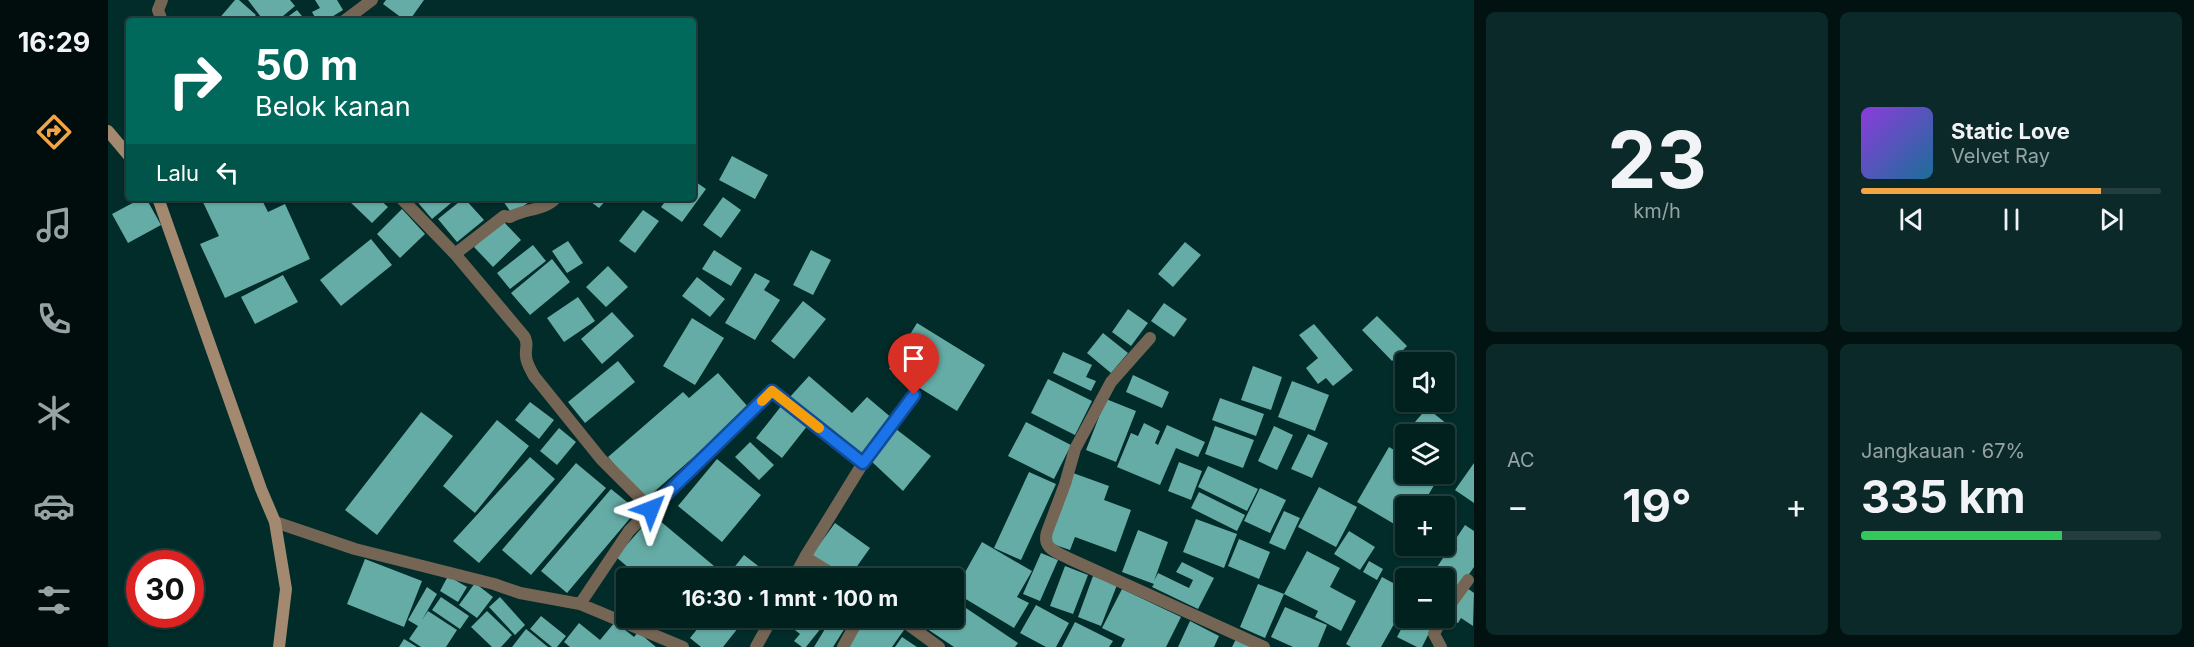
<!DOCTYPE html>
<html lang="id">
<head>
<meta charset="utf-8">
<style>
	:root { --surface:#01211f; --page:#0b2928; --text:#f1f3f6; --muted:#96a3a4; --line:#233e3d; --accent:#f3a443 }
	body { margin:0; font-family:Inter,sans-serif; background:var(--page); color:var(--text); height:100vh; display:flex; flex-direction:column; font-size:22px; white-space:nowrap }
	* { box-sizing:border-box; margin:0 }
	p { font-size:20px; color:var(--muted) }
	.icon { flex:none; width:33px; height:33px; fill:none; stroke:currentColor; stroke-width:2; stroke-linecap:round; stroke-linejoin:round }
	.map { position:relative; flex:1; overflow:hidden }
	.sheet { display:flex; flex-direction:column; gap:12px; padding:12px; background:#011211; width:720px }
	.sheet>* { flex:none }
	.top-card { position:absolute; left:18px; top:18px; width:570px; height:183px; border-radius:6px; box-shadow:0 2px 4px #0004,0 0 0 2px var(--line); background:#00695c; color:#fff; overflow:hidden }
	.fabs { position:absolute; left:1287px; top:352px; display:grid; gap:12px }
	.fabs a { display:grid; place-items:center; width:60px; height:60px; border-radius:6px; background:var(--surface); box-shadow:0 2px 4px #0004,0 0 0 2px var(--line); font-size:30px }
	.speed { position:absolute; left:18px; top:550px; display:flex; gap:12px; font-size:30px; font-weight:700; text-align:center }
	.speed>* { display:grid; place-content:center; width:78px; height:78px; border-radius:50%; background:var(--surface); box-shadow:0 2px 4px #0004,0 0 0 2px var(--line); line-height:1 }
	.speed .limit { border:9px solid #d22; background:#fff; color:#111 }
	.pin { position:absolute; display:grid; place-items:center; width:51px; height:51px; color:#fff; margin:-62px -26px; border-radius:50% 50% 50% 0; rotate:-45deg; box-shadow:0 0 6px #0007 }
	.pin .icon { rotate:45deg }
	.me { position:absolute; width:66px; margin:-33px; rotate:45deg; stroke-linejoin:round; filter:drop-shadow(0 0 4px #0008) }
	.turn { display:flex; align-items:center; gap:21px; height:126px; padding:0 30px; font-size:27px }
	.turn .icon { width:78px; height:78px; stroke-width:2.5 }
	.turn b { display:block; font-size:42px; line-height:51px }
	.then { display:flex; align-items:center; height:57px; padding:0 30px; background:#0003; gap:12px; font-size:22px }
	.big { font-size:45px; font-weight:700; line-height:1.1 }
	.sheet .card { flex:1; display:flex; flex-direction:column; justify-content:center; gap:9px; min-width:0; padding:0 21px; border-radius:9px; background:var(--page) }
	.sheet .dial { align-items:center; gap:0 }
	.dial b { font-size:78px; line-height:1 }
	.song { display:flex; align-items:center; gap:18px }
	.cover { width:72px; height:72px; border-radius:9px; background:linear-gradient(135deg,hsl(270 70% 55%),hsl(200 70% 35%)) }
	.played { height:6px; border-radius:3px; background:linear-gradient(90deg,var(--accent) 80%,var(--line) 80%) }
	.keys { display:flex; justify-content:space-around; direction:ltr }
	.heat { display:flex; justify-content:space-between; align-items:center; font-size:33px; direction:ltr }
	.charge { height:9px; border-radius:4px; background:linear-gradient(90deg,#34c759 67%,var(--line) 0) }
	.sheet .tiles { flex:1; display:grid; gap:12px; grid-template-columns:repeat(2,1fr) }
	.trip { position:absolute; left:508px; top:568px; width:348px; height:60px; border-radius:6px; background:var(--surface); box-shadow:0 2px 4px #0004,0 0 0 2px var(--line); font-weight:700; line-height:60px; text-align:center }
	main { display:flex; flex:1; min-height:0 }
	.menu { display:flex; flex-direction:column; width:108px; justify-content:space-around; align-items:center; background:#000d0c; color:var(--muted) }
	.menu .icon { width:42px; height:42px }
	.menu .current { color:var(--accent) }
	.menu b { font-size:27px; color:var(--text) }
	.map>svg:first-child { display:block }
	.building { fill:#65aca6 }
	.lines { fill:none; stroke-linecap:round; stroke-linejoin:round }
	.street { stroke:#756554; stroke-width:12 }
	.secondary { stroke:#a3896f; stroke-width:12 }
	.route-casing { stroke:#114b97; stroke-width:15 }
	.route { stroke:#1a73e8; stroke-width:10 }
	.slow { stroke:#f59e0b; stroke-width:10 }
</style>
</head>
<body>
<main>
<nav class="menu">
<b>16:29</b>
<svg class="icon current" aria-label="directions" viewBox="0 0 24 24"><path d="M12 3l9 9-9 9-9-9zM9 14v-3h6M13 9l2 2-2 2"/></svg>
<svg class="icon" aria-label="music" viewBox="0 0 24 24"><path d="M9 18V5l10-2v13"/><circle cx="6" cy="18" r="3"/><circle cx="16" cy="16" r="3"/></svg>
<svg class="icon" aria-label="phone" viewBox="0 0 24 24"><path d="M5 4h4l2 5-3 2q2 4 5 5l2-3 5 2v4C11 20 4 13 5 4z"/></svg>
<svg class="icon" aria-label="climate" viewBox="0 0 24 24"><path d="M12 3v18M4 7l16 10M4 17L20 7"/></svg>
<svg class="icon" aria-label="car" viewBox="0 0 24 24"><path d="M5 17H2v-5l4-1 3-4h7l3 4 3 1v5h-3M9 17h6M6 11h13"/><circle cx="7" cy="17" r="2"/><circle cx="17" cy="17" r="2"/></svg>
<svg class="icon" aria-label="filters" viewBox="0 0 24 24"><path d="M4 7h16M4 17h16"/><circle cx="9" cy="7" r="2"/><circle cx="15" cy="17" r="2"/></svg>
</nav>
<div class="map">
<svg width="1366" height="647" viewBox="0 0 1366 647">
	<rect width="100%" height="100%" fill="#012c29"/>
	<path class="building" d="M 127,0 L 131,0 L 148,15 L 142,21 L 109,21 Z
		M 140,0 L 182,0 L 187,6 L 169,21 L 156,21 Z
		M 207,0 L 229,0 L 235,10 L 217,21 L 209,21 L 204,12 L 212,8 Z
		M 278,0 L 316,0 L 301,21 L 298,21 L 275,4 Z
		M 189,10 L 198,21 L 174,21 Z
		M 624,156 L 660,175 L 647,199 L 611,180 Z
		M 585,180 L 598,189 L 574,222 L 553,207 L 560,198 L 585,198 Z
		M 615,197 L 633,210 L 613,238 L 595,225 Z
		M 34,198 L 38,198 L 53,225 L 20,243 L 4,214 Z
		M 93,198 L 153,198 L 160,212 L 177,204 L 202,259 L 117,298 L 92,244 L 111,236 Z
		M 238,198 L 270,198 L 280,207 L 264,223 Z
		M 306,198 L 349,198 L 324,219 Z
		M 356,198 L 376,220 L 349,242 L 330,219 Z
		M 393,198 L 427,198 L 404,214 Z
		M 478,198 L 500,198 L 491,208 Z
		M 294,209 L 317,234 L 292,258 L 269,234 Z
		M 535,210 L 551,221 L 527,253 L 511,241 Z
		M 394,220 L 413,240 L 385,267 L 366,247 Z
		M 263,239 L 284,265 L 233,306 L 212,280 Z
		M 460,241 L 475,263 L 459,273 L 444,251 Z
		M 1077,242 L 1093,255 L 1065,287 L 1050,274 Z
		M 425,245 L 438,261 L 402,289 L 389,273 Z
		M 606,250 L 634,268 L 623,286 L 594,269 Z
		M 703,250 L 723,260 L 705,295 L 685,285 Z
		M 444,259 L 462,282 L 422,315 L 403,293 Z
		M 500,266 L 520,287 L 498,307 L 478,287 Z
		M 647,273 L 662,281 L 656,290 L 672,300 L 647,340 L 617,323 Z
		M 175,275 L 190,302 L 147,324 L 133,297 Z
		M 589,277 L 617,299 L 602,317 L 574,296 Z
		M 470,297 L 487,321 L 456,342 L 439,318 Z
		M 695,301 L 718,319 L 686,359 L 663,341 Z
		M 1056,303 L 1079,319 L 1066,337 L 1043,321 Z
		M 1020,309 L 1040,323 L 1023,346 L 1004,332 Z
		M 504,312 L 526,336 L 494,364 L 473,339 Z
		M 1269,316 L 1299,346 L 1284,361 L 1254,330 Z
		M 584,318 L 616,338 L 587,385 L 555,366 Z
		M 809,323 L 877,365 L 849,411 L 781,369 Z
		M 1206,324 L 1245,370 L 1225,386 L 1218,378 L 1210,384 L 1198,368 L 1210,358 L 1191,335 Z
		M 995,333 L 1020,353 L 1003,373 L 979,353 Z
		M 955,352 L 984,365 L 978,377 L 988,381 L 983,391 L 945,373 Z
		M 510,361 L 527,382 L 477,423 L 460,402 Z
		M 1145,366 L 1174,377 L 1163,410 L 1133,400 Z
		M 610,373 L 641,408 L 537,500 L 500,457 L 575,392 L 581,398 Z
		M 1025,375 L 1061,392 L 1054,408 L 1018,392 Z
		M 701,376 L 744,413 L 759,397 L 785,419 L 752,458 L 681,398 Z
		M 940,379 L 984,401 L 967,435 L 923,413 Z
		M 1184,381 L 1221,395 L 1207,431 L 1170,417 Z
		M 1112,398 L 1156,414 L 1148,436 L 1104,420 Z
		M 998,399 L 1028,411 L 1008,462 L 978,450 Z
		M 422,402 L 446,420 L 431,439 L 407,420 Z
		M 674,405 L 700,425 L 674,458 L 648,438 Z
		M 1319,408 L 1344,428 L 1338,435 L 1322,435 L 1307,422 Z
		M 313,412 L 345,436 L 269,535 L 237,510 Z
		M 389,420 L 421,446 L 367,513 L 335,486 Z
		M 918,422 L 963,445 L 946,479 L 900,456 Z
		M 1036,423 L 1052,431 L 1047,443 L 1050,445 L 1059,425 L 1097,442 L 1090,457 L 1068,448 L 1052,485 L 1009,467 L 1023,433 L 1030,436 Z
		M 1107,426 L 1146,440 L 1135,468 L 1097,454 Z
		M 1166,426 L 1185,435 L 1169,470 L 1150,461 Z
		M 451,428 L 468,442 L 449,465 L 432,451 Z
		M 788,429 L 823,456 L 795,491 L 762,460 Z
		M 1200,434 L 1220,443 L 1204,478 L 1183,469 Z
		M 642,442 L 666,465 L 651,480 L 627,457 Z
		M 1281,447 L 1298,457 L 1298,474 L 1326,474 L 1331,477 L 1313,507 L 1298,507 L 1298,531 L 1249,502 Z
		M 422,457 L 447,479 L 371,563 L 345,541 Z
		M 609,459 L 653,495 L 614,542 L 570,506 Z
		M 1071,462 L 1094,471 L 1083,500 L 1060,491 Z
		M 468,463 L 498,488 L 423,575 L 394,550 Z
		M 1366,463 L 1366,503 L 1347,490 Z
		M 1100,466 L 1150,489 L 1139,511 L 1090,487 Z
		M 921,472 L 948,484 L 913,560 L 886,548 Z
		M 965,473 L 1001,486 L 996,500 L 1023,510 L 1008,552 L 967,537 L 962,550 L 939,542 Z
		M 1211,487 L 1249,507 L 1228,547 L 1190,527 Z
		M 1152,488 L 1178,500 L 1162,533 L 1136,521 Z
		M 503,489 L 529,510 L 459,593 L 433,571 Z
		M 1091,492 L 1137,515 L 1129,531 L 1083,508 Z
		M 1176,511 L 1192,518 L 1177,550 L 1161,543 Z
		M 545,515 L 606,566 L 595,579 L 534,579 L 508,557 Z
		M 1088,519 L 1129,534 L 1116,568 L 1075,552 Z
		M 727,523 L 762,548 L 740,579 L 736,579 L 703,556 Z
		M 1357,525 L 1366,531 L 1366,567 L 1348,593 L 1336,585 L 1336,579 L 1328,579 L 1323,576 Z
		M 1030,530 L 1060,542 L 1046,581 L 1050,573 L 1081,588 L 1085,580 L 1068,572 L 1074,562 L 1106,578 L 1090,609 L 1044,587 L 1046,584 L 1014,572 Z
		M 1241,531 L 1267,547 L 1252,570 L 1226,554 Z
		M 1131,539 L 1162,552 L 1151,579 L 1120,566 Z
		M 874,542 L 924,571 L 909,597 L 921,603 L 906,628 L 846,592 Z
		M 1199,551 L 1232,568 L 1222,587 L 1248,601 L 1233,631 L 1207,617 L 1210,611 L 1176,594 Z
		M 933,553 L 950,560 L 932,601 L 915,594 Z
		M 636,555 L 667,579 L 617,579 Z
		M 257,559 L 314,581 L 296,627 L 239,604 Z
		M 1261,561 L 1275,569 L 1269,580 L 1255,572 Z
		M 702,565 L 725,579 L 694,579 Z
		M 957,566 L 980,575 L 965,614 L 942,606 Z
		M 340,576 L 359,587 L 350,602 L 332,591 Z
		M 985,576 L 1009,585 L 993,626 L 970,617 Z
		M 1274,577 L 1298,590 L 1298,603 L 1273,647 L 1243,647 L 1238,644 Z
		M 367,583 L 385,597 L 369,618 L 351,605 Z
		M 1150,584 L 1176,594 L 1157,638 L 1132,627 Z
		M 319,587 L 329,594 L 314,620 L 320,611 L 349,630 L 338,647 L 313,647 L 301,639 L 310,626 L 300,620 Z
		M 1359,588 L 1366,593 L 1365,626 L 1353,618 L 1350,623 L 1345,620 L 1348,616 L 1343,612 Z
		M 1014,589 L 1073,617 L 1058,647 L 1013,647 L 1017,639 L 994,628 Z
		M 333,597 L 361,616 L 352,629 L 324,610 Z
		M 392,597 L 417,625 L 407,635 L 381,607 Z
		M 846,600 L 910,643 L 907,647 L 846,647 L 803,618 L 846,618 Z
		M 928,605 L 961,623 L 948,647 L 938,647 L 912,633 Z
		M 1177,607 L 1219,625 L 1210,647 L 1185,647 L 1163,637 Z
		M 379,611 L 404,635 L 393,647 L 384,647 L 363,627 Z
		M 433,616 L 458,636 L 449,647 L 444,647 L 422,629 Z
		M 598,618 L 642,618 L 637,624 L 634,623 L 615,647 L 593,647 L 582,638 Z
		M 672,618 L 721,618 L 698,647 L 694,647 L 686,641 L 692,634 Z
		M 757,618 L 778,618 L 796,630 L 784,647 L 738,647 Z
		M 1299,618 L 1311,618 L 1325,625 L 1314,647 L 1309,647 L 1289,637 Z
		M 723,619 L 737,628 L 725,647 L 706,647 Z
		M 1082,621 L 1111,636 L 1106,647 L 1070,647 Z
		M 507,622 L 526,637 L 530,632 L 548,647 L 462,647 L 456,642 L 471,623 L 492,640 Z
		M 967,622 L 1005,641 L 1001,647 L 954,647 Z
		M 418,629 L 440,647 L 404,647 Z
		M 794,637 L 809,647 L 787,647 Z
		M 1129,637 L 1150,647 L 1124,647 Z
		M 296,639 L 309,647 L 291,647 Z"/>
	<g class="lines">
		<path class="street" d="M 54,21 L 50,10 L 54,0
			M 236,21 L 264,0
			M 293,198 L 347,254 L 416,336 C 421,344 417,347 418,356 C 418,363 423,370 426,376 L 493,459 L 543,509
			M 347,254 L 396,216 L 402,217 C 418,208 436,211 448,198
			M 1042,338 L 1003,382 L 967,449 L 957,484 L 939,532 C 934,549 949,552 962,559 L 1156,647
			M 167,522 L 247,549 L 386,584 L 412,593 L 472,604 L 575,647
			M 685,579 L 697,557
			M 733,579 L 697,557 L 755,463 L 806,395
			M 472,604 L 521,531 L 583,468 L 665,391 L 755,463
			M 1336,613 L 1360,580
			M 791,618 L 831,647
			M 648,647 L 664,618
			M 735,647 L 751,618
			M 1333,647 L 1326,634 L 1334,618"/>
		<path class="secondary" d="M 0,131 L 21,156
			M 50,198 L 153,489 L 167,522 L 178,589 L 171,647"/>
	</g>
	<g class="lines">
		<defs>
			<path id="route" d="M 543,509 L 664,391 L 755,463 L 806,395"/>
		</defs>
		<use href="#route" class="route-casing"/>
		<use href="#route" class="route"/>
		<path class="slow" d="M 654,401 L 664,391 L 711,428"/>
	</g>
</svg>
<div class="fabs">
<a><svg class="icon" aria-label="sound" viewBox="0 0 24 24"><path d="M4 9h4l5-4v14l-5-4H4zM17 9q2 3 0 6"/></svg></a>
<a><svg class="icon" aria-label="layers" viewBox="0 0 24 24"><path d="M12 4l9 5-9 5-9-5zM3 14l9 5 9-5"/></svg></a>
<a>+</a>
<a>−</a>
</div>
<div class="speed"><div class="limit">30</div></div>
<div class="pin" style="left:806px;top:395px;background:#d93025"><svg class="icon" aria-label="arrive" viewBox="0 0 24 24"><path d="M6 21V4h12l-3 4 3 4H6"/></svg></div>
<svg class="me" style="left:543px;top:509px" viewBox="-20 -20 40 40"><path d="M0-17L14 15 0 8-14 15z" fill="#1a73e8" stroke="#fff" stroke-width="4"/></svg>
<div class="trip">16:30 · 1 mnt · 100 m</div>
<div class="top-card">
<div class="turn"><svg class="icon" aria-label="right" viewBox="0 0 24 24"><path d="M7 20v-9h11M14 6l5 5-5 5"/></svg><div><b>50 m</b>Belok kanan</div></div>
<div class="then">Lalu<svg class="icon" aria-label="left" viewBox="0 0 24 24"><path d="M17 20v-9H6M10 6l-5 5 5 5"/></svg></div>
</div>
</div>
<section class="sheet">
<div class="tiles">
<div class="card dial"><b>23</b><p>km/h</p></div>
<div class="card">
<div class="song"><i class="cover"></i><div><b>Static Love</b><p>Velvet Ray</p></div></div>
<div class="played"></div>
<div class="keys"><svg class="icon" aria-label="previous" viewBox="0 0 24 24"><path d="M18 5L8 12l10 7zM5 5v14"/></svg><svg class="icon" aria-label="pause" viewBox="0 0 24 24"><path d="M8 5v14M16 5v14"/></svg><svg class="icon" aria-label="next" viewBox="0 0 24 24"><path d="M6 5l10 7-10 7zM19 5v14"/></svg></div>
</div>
<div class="card"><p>AC</p>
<div class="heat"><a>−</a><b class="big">19°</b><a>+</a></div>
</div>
<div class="card"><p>Jangkauan · 67%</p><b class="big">335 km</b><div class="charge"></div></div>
</div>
</section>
</main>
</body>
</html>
